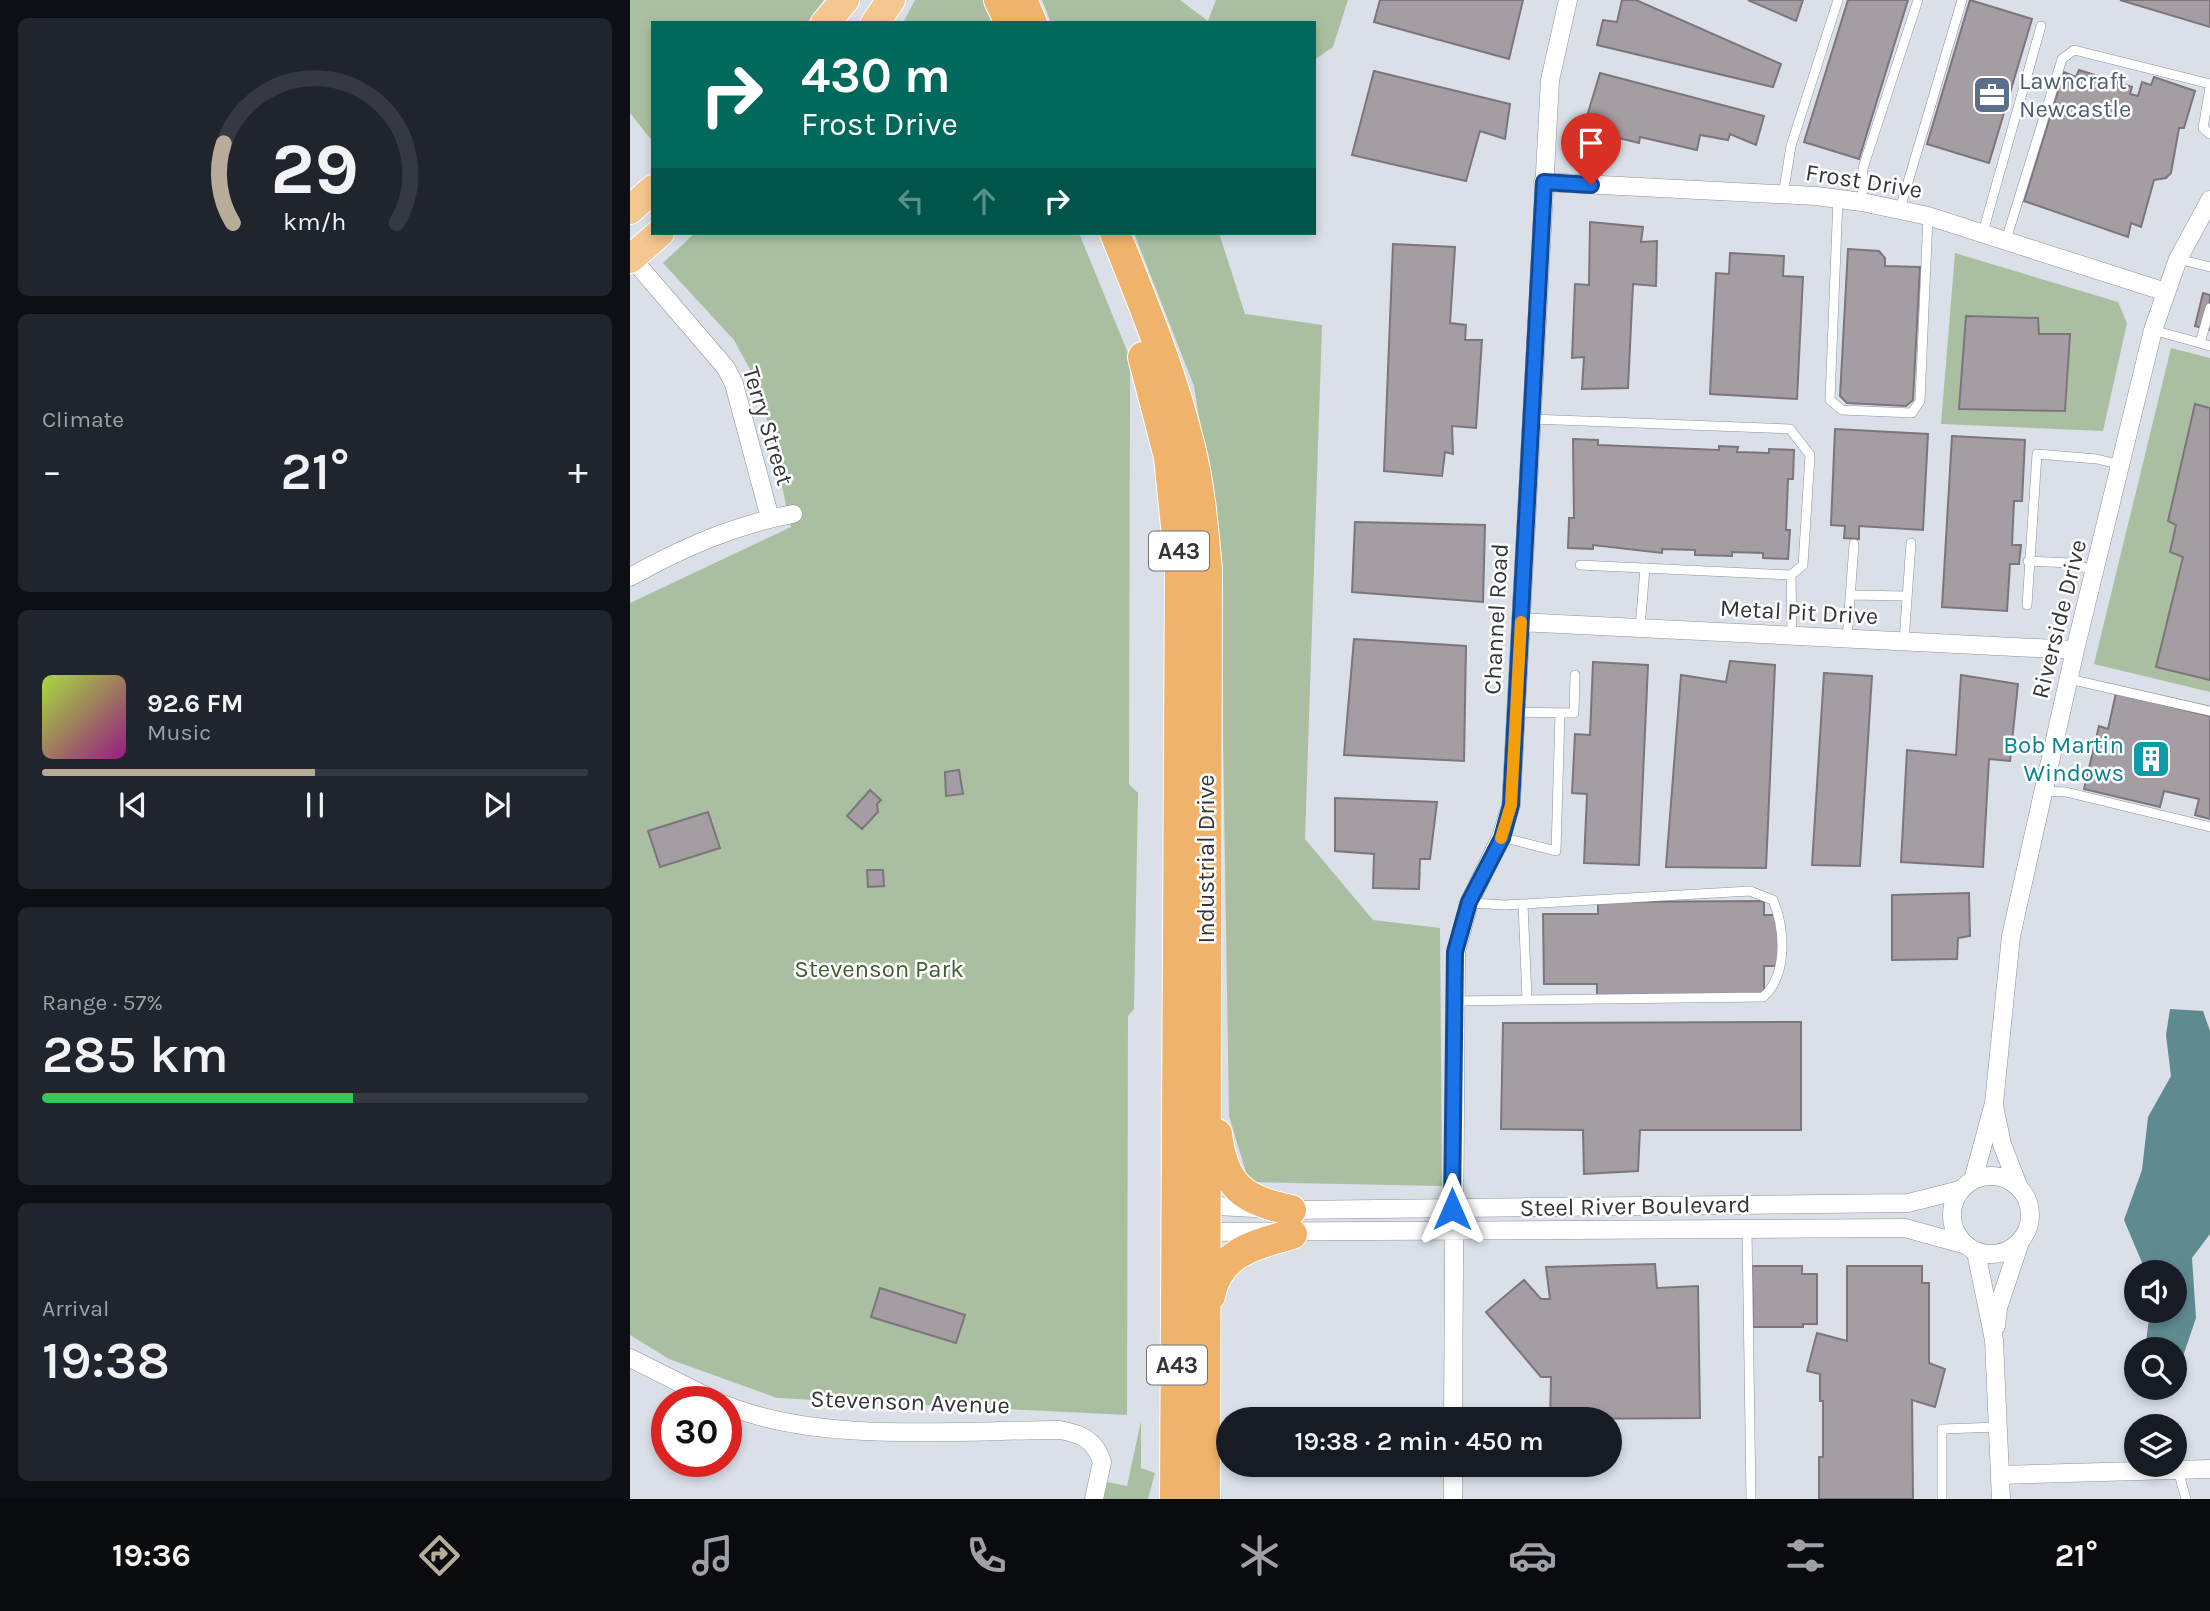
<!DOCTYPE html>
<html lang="en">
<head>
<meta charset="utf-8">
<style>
	:root { --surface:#171b24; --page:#20242c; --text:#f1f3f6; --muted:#9ea1a6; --line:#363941; --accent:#b6ac99 }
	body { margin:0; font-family:Karla,sans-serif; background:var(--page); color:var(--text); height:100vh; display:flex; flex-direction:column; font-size:26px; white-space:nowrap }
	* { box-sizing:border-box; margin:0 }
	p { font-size:23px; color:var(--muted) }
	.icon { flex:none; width:38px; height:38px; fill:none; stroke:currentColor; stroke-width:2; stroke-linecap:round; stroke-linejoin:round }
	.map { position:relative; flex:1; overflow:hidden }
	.drawer { display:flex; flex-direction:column; gap:18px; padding:18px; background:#0d0f14; width:630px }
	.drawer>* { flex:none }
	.banner { position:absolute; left:21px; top:21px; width:665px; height:214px; border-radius:0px; box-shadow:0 4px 10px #0003; background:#00695c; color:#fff; overflow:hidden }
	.fabs { position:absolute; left:1494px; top:1260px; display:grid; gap:14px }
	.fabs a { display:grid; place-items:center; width:63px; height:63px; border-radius:50%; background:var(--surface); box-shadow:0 4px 10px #0003; font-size:35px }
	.speed { position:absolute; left:21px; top:1386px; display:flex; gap:14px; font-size:35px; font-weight:700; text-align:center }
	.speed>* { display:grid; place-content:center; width:91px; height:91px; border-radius:50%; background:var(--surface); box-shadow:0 4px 10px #0003; line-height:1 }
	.speed .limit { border:10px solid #d22; background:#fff; color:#111 }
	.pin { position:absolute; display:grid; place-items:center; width:60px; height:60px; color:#fff; margin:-72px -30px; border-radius:50% 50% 50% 0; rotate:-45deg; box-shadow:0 0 7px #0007 }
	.pin .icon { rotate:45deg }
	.me { position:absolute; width:77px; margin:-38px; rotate:0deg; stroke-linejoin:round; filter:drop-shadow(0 0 5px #0008) }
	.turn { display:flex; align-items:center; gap:24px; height:147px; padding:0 35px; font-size:32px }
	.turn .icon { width:91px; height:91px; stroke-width:2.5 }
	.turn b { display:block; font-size:49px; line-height:60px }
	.lanes { display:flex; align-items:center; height:66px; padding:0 35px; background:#0003; justify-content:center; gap:35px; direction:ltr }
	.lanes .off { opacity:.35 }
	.big { font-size:52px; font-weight:600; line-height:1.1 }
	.drawer .widget { flex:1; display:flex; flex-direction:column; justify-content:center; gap:10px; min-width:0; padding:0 24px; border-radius:10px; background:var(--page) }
	.drawer .dial { align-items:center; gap:0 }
	.dial svg { height:182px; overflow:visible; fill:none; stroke:var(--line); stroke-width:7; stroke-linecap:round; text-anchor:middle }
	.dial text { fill:var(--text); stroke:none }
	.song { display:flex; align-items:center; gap:21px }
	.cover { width:84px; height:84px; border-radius:10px; background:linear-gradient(135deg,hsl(80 70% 55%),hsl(310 70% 35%)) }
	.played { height:7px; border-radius:4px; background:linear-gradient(90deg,var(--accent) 50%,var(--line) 50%) }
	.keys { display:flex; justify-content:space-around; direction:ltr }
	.heat { display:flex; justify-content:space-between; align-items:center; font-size:38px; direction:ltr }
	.charge { height:10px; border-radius:5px; background:linear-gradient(90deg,#34c759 57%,var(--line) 0) }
	.trip { position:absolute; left:586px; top:1407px; width:406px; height:70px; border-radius:35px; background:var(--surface); box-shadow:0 4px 10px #0003; font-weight:600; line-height:70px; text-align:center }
	.tab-bar { display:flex; height:112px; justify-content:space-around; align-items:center; background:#090b0e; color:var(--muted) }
	.tab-bar .icon { width:49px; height:49px }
	.tab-bar .selected { color:var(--accent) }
	.tab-bar b { font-size:32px; color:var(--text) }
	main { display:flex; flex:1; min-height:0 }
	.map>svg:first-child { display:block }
	.green { fill:#aabfa1 }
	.water { fill:#5e8a90 }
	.building { fill:#a49da4; stroke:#7c757c; stroke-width:2 }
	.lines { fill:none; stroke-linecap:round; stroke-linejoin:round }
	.service-casing { stroke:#8c9199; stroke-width:10 }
	.minor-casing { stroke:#8c9199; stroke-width:19 }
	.primary-casing { stroke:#fff; stroke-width:30 }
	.trunk-casing { stroke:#fff; stroke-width:32 }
	.service { stroke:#fff; stroke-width:9 }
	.minor { stroke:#fff; stroke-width:18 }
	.primary { stroke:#f4c690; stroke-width:28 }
	.trunk { stroke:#f0b36b; stroke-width:30 }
	.route-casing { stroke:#114b97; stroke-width:18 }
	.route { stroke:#1a73e8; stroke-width:12 }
	.slow { stroke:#f59e0b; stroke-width:12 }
	.labels { text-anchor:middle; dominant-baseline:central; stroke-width:5; stroke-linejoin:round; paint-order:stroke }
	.shield { fill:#fff; stroke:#707274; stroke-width:2 }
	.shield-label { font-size:23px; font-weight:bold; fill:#333538 }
	.service-label { font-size:24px; fill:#4e5e75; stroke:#fff; text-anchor:start }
	.street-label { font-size:24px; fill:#333538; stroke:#fff }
	.culture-label { font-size:24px; fill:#0d838f; stroke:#fff; text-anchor:end }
	.park-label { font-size:24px; fill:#3f5e31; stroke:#fff }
</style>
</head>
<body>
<main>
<section class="drawer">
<div class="widget dial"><svg viewBox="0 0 100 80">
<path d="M14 69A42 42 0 1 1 86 69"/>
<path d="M14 69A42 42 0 0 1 10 34" stroke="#b6ac99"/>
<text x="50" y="56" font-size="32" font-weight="700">29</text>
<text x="50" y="72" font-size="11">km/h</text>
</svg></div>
<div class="widget"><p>Climate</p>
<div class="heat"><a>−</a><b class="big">21°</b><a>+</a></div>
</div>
<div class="widget">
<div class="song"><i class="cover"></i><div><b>92.6 FM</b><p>Music</p></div></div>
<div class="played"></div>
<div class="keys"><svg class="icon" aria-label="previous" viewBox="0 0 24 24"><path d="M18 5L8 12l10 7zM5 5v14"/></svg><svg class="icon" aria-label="pause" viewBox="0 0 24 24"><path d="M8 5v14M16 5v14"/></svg><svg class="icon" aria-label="next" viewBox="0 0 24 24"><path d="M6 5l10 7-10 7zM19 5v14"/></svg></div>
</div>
<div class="widget"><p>Range · 57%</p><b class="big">285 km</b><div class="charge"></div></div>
<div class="widget"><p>Arrival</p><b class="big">19:38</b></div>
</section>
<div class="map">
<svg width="1580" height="1499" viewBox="0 0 1580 1499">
	<rect width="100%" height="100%" fill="#dadfe8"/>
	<path class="green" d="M 0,0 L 194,0 L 177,23 L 23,23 L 23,142 L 0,113 Z
		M 285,0 L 353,0 L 364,23 L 273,23 Z
		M 412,0 L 550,0 L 578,21 L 586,0 L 718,0 L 703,47 L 684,60 L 684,23 L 421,23 Z
		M 65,233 L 449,233 L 500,358 L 499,784 L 508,793 L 504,1009 L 498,1016 L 497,1415 L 147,1398 L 39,1359 L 0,1335 L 0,603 L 161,527 L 130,388 L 104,340 L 33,263 Z
		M 504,233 L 589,233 L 615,314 L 692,325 L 675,839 L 743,920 L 810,928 L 812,1186 L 619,1182 L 599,1116 L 590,549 L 564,386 Z
		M 1325,253 L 1488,302 L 1497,323 L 1473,431 L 1311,424 Z
		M 1541,348 L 1580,358 L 1580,692 L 1464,664 Z
		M 511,1421 L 511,1468 L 525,1473 L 518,1499 L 462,1499 L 472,1481 L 497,1486 Z"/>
	<path class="water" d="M 1540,1009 L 1573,1011 L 1580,1031 L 1580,1234 L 1562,1258 L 1566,1318 L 1550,1365 L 1545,1364 L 1545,1349 L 1515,1349 L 1520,1311 L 1545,1311 L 1545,1272 L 1516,1272 L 1494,1220 L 1512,1170 L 1518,1117 L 1541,1076 L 1536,1035 Z"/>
	<path class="building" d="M 750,0 L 893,0 L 879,59 L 744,22 Z
		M 992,0 L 1006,0 L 1151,64 L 1143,87 L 967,45 L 973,20 L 987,22 Z
		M 1118,0 L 1173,0 L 1166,21 Z
		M 1218,0 L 1278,0 L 1229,159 L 1174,142 Z
		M 1340,0 L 1402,19 L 1359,163 L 1297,144 Z
		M 1490,0 L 1580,0 L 1580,27 Z
		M 1449,70 L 1502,87 L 1500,94 L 1508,96 L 1512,82 L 1521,85 L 1524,77 L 1565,91 L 1554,128 L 1549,128 L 1541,173 L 1536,178 L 1524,180 L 1511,227 L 1501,223 L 1498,237 L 1394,201 L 1434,72 L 1446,77 Z
		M 744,71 L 880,104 L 875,139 L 850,131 L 836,181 L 722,155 Z
		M 970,73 L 1134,116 L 1126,145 L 1100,134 L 1098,140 L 1070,135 L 1067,150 L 1010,137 L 1009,143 L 968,133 L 969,126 L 955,123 Z
		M 960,222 L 1013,227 L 1011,242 L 1027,241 L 1026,286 L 1003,284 L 998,388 L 952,389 L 954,357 L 942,358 L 945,284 L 959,285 Z
		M 763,244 L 825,247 L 820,323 L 836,325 L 835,340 L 852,340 L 846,428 L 822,426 L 823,454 L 815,452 L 812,476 L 754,471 Z
		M 1218,249 L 1249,251 L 1255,258 L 1255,266 L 1290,267 L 1283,400 L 1276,406 L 1217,403 L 1210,396 Z
		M 1100,253 L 1154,256 L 1153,276 L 1173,277 L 1167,399 L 1080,394 L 1086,273 L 1099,274 Z
		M 1573,293 L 1580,295 L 1580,330 L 1565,326 Z
		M 1336,316 L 1408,318 L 1409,334 L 1440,334 L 1435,411 L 1329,409 Z
		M 1565,404 L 1580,408 L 1580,680 L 1526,667 L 1553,557 L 1540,552 L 1546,525 L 1538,521 Z
		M 1205,429 L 1298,434 L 1293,530 L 1229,526 L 1229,539 L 1214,538 L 1215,526 L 1201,525 Z
		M 1322,436 L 1395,440 L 1392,501 L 1384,501 L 1382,545 L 1391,545 L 1389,564 L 1380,564 L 1377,611 L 1312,607 Z
		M 943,439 L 968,440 L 968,445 L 1089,450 L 1089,446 L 1108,447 L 1107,452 L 1139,453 L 1139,449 L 1164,450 L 1163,479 L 1158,479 L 1156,530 L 1160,530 L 1158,559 L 1133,558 L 1133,553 L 1102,552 L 1102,556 L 1065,555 L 1065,550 L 1032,549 L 1032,553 L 963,545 L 963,549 L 938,548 L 939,518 L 944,518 Z
		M 725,522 L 855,525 L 853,602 L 722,592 Z
		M 724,639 L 836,646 L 834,761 L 714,755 Z
		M 1100,661 L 1145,665 L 1136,868 L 1036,867 L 1051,675 L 1096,682 Z
		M 963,662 L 1018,665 L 1009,865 L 954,863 L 957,794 L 942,793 L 945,734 L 960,735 Z
		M 1194,673 L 1242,676 L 1230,866 L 1182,865 Z
		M 1331,675 L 1388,684 L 1380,761 L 1359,759 L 1353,867 L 1271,862 L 1277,750 L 1326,755 Z
		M 1486,693 L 1580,716 L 1580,819 L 1565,815 L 1569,799 L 1534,791 L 1530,807 L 1454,789 L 1469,726 L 1478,729 Z
		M 329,770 L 333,794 L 316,796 L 315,772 Z
		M 240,790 L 251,800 L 247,804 L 248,812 L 232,829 L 217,816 Z
		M 705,798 L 807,802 L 800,859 L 790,859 L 789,889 L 743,888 L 744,854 L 705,851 Z
		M 78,812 L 90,848 L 30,867 L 18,831 Z
		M 237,870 L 253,870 L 254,886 L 238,887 Z
		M 1339,893 L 1340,936 L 1328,938 L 1327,959 L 1262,960 L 1262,895 Z
		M 1134,901 L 1134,915 L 1148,915 L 1149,966 L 1134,966 L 1134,999 L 967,1000 L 967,984 L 914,984 L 913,914 L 968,914 L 968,902 Z
		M 1171,1022 L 1171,1130 L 1010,1130 L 1008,1171 L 954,1174 L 953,1130 L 871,1129 L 873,1023 Z
		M 1025,1264 L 1027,1288 L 1068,1286 L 1070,1418 L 920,1419 L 921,1377 L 911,1377 L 856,1312 L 894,1280 L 911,1299 L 920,1299 L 916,1267 Z
		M 1122,1266 L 1172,1266 L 1172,1274 L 1187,1274 L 1187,1324 L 1173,1324 L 1173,1327 L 1123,1327 Z
		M 1217,1266 L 1292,1266 L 1292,1283 L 1299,1283 L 1299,1363 L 1315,1369 L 1305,1407 L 1282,1400 L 1283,1499 L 1189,1499 L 1189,1457 L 1193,1457 L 1193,1401 L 1190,1401 L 1190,1374 L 1177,1371 L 1187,1333 L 1217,1341 Z
		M 250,1288 L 335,1315 L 326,1343 L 241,1317 Z"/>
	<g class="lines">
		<defs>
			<path id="service" d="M 1580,87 L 1573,128 L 1580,134
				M 1153,195 L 1161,146 L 1208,0
				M 1208,198 L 1200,400 L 1212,410 L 1282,413 L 1290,401 L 1298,216
				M 1232,202 L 1233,168 L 1288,0
				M 1270,209 L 1332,0
				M 1353,232 L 1411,26
				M 1376,240 L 1432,59 L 1444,50 L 1580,84
				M 1548,259 L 1580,267
				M 1523,330 L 1580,346
				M 1570,343 L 1580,308
				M 901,419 L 1160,429 L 1180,455 L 1173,565 L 1161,575
				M 1398,561 L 1441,563 L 1465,571
				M 950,565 L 1161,575 L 1162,636
				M 1221,595 L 1277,596
				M 1397,605 L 1407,454 L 1467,459 L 1491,465
				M 1010,628 L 1015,568
				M 1217,639 L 1224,544
				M 1274,641 L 1281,543
				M 1439,679 L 1580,711
				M 886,712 L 944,713 L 945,675
				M 1413,791 L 1436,792 L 1580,827
				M 871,837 L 926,851 L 930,713
				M 893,904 L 897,999
				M 825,1001 L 1133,997 C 1158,975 1155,929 1143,900 L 1120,891 L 875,905 L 840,903
				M 1117,1229 L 1121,1499
				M 1548,1470 L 1556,1499
				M 1312,1499 L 1312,1429 L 1369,1427"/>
			<path id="minor" d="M 913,182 L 1186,196 L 1232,202 L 1298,216 L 1536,292
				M 0,256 L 96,368 L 104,384 L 140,518
				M 0,577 C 52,548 104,525 163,514
				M 891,622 L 1445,650
				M 1364,1106 L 1372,1144 L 1389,1188
				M1322 1215a39 39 0 1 1 78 0a39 39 0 1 1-78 0Z
				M 1343,1180 L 1364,1103 L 1381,936 L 1445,650 L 1523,330 L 1548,259 L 1580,200
				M 569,1205 L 661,1210 L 1278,1203 L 1330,1190
				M 569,1232 L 1275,1228 L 1333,1244
				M 1346,1252 L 1364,1340 L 1371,1499
				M 1366,1326 L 1368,1308 L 1390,1242
				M 0,1358 L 88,1402
				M 96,1405 C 191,1444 329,1430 430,1430 C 452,1434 465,1440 472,1462 L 464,1499
				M 823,1419 L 826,952 L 839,903 L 871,837 L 881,805 L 920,80 L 938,0
				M 823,1465 L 823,1499
				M 1370,1475 L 1580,1469"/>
			<path id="primary" d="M 195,23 L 215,0
				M 245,23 L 261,0
				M 0,210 L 23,189
				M 0,259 L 30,233"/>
			<path id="trunk" d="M 369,0 L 380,23
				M 392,0 L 402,23
				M 485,233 C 513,303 542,373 560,447 C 570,487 573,528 577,569 L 575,1499
				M 513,357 L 539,457 L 550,566 L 545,1499
				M 587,1134 C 593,1185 613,1201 661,1210
				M 580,1296 C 588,1252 625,1245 662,1234"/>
		</defs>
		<use href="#service" class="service-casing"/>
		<use href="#minor" class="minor-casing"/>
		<use href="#primary" class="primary-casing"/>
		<use href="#trunk" class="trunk-casing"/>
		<use href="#service" class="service"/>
		<use href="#minor" class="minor"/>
		<use href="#primary" class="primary"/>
		<use href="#trunk" class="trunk"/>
	</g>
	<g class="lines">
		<defs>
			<path id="route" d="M 822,1209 L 825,952 L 839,902 L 872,838 L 881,805 L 914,182 L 961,185"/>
		</defs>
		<use href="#route" class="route-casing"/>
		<use href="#route" class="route"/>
		<path class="slow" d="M 871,838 L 881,805 L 891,622"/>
	</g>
	<defs>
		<symbol id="office-square" viewBox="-11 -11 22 22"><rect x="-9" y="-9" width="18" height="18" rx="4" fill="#5c6f8a" stroke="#fff"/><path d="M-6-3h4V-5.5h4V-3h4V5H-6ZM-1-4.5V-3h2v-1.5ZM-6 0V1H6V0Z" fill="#fff"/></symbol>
		<symbol id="building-square" viewBox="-11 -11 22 22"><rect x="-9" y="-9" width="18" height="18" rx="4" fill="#0f9aa8" stroke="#fff"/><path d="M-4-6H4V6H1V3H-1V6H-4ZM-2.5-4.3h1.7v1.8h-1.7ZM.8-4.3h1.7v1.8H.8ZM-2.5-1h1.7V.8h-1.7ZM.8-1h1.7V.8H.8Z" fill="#fff"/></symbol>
	</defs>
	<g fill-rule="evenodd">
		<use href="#office-square" x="1340" y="73" width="44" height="44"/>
		<use href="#building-square" x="1499" y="737" width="44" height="44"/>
	</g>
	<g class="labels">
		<g class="shield">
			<rect x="519" y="531.5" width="60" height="39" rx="5"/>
			<rect x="517" y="1345.5" width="60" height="39" rx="5"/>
		</g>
		<g class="shield-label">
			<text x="549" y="551">A43</text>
			<text x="547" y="1365">A43</text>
		</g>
		<g class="service-label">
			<text x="1389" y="81">Lawncraft<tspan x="1389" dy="28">Newcastle</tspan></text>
		</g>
		<g class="street-label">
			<text transform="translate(1234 181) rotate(9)">Frost Drive</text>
			<text transform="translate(138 426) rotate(73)">Terry Street</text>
			<text transform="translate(1169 612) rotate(3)">Metal Pit Drive</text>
			<text transform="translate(866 619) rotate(-87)">Channel Road</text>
			<text transform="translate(1429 619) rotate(-76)">Riverside Drive</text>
			<text transform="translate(576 859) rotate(-90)">Industrial Drive</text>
			<text transform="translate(1005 1206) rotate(-1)">Steel River Boulevard</text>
			<text transform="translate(280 1402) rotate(2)">Stevenson Avenue</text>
		</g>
		<g class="culture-label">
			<text x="1494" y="745">Bob Martin<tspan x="1494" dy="28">Windows</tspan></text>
		</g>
		<g class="park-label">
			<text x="249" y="969">Stevenson Park</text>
		</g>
	</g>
</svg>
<div class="fabs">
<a><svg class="icon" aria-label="sound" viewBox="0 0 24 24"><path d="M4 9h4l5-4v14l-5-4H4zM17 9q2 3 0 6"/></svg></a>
<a><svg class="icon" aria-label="search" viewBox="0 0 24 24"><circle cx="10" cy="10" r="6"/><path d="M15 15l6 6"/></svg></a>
<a><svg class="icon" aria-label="layers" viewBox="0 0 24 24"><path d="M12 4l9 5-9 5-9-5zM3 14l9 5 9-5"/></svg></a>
</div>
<div class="speed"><div class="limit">30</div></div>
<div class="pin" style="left:961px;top:185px;background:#d93025"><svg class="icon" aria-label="arrive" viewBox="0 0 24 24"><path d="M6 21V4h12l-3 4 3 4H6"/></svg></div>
<svg class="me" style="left:822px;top:1209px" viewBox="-20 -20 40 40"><path d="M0-17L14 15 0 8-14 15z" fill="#1a73e8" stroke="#fff" stroke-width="4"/></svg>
<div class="trip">19:38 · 2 min · 450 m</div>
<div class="banner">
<div class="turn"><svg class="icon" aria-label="right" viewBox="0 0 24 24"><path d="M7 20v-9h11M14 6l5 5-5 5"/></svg><div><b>430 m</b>Frost Drive</div></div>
<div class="lanes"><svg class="icon off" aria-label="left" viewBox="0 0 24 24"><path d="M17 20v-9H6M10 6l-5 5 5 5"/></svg><svg class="icon off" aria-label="ahead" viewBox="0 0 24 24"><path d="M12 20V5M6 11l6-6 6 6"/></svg><svg class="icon" aria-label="right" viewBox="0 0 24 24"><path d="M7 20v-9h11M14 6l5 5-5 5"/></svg></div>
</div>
</div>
</main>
<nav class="tab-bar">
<b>19:36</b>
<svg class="icon selected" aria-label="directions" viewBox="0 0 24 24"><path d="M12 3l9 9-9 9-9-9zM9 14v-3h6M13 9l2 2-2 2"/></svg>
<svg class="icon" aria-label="music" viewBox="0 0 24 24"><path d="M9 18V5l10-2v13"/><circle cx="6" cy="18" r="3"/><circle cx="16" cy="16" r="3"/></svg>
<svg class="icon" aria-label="phone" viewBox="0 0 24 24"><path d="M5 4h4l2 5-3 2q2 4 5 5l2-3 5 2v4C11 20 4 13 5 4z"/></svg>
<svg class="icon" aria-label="climate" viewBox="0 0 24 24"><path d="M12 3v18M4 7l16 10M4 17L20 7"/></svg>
<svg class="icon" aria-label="car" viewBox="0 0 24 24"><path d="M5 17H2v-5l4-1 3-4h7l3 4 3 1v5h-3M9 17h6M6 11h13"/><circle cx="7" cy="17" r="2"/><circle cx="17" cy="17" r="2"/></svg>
<svg class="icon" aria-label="filters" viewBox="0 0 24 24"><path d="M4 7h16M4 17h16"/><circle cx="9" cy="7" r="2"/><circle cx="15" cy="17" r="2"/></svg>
<b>21°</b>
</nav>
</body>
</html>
